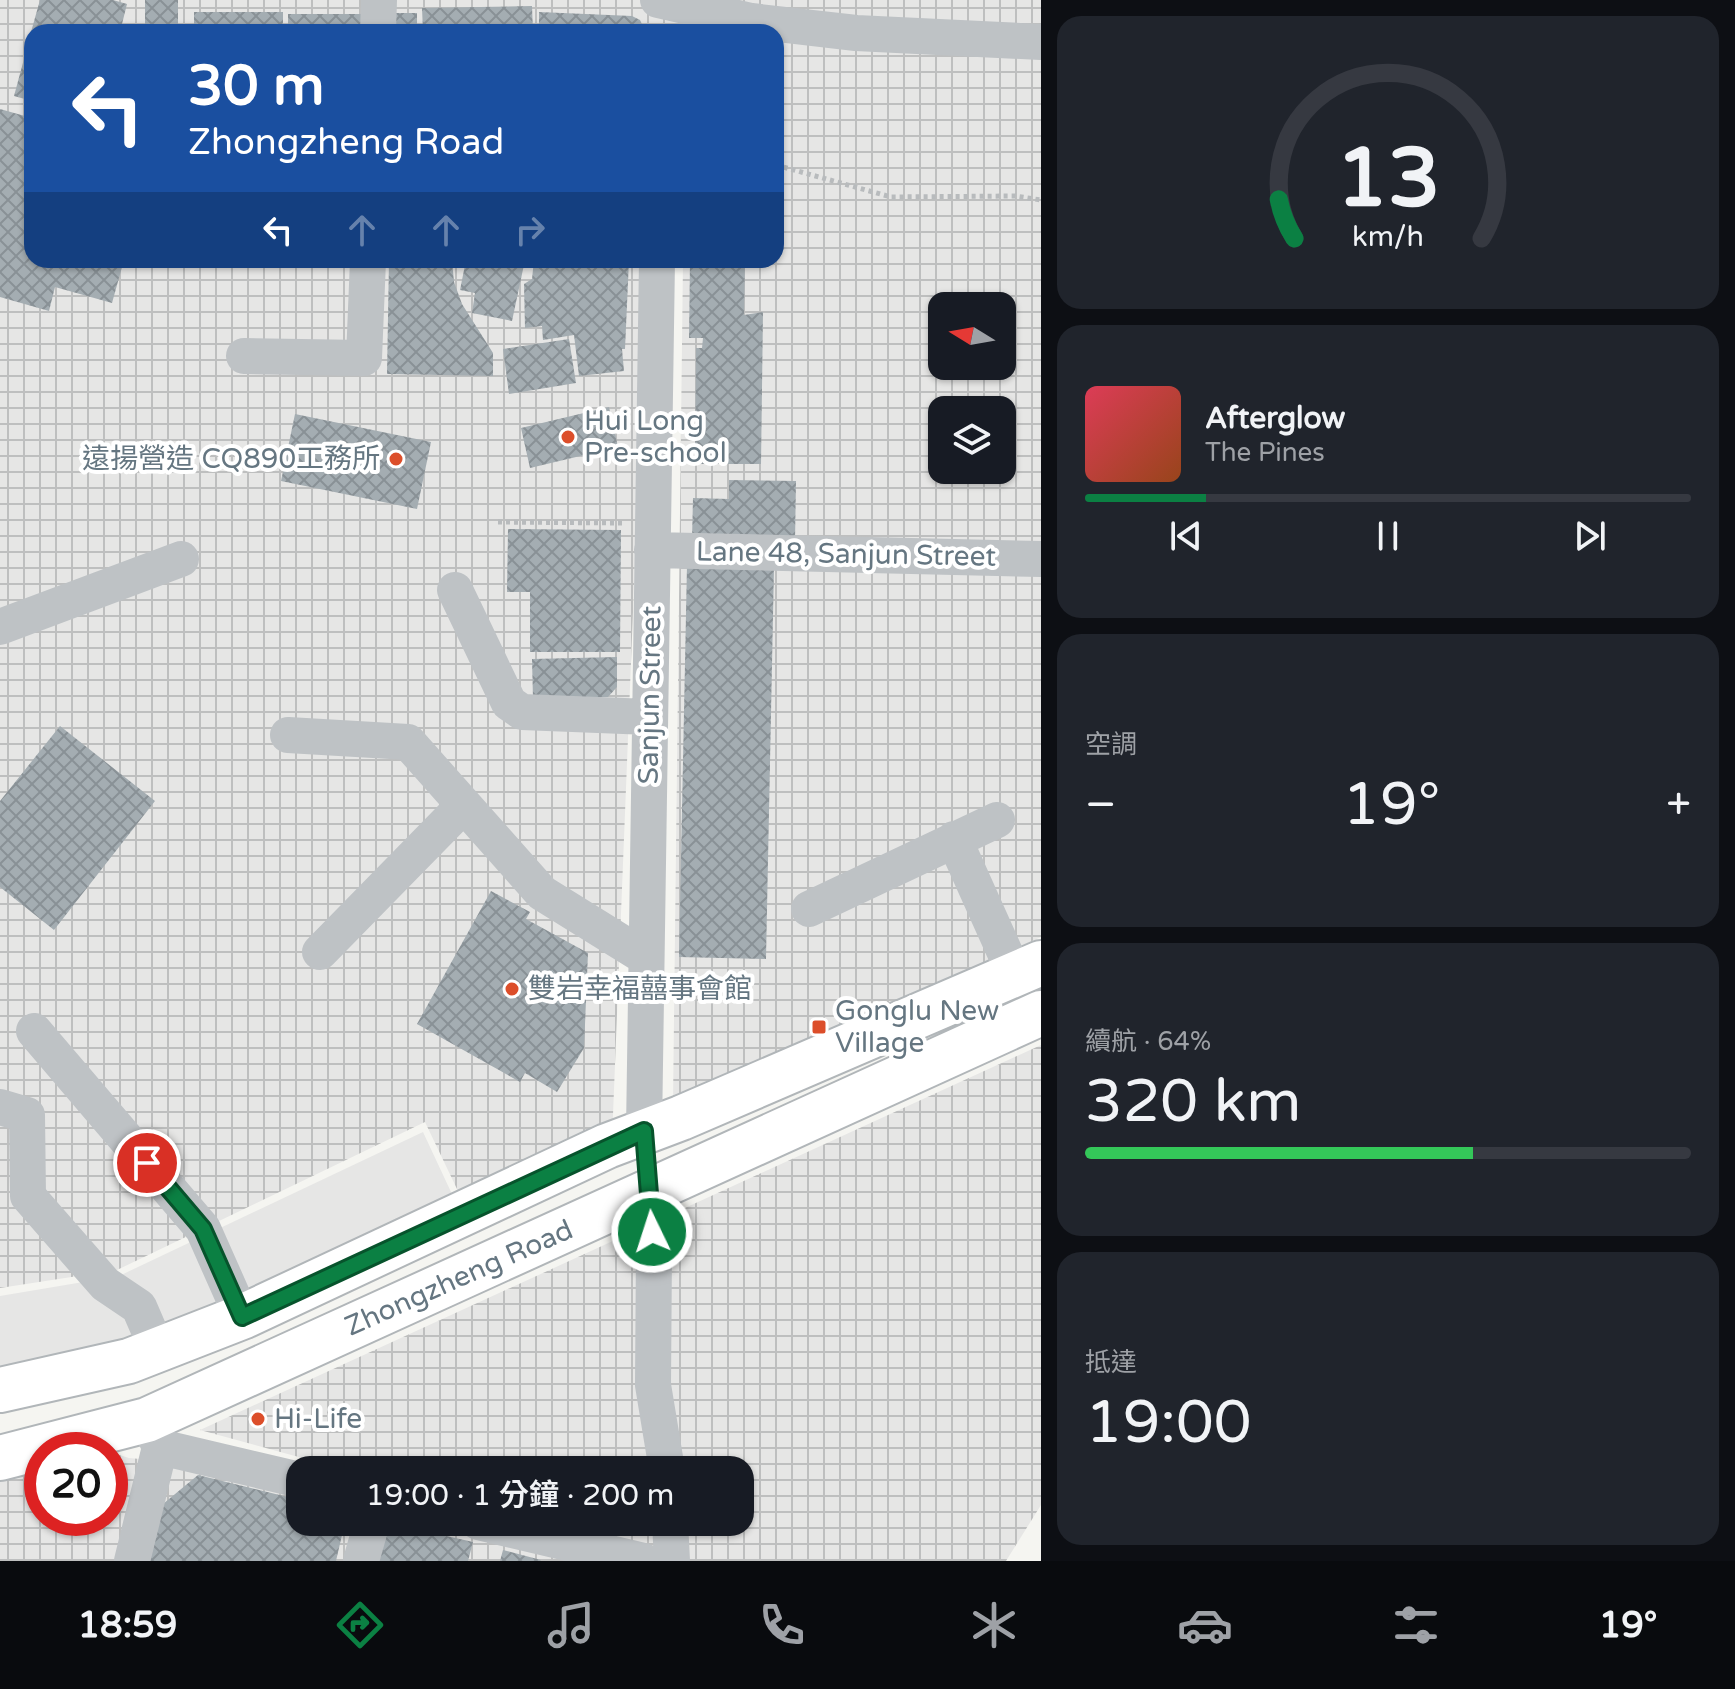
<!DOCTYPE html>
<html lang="zh-TW">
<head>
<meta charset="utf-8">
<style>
	:root { --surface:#171b24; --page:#20242c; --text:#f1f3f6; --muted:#9ea1a6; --line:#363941; --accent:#0b8043 }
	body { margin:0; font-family:"Varela Round","Noto Sans TC",sans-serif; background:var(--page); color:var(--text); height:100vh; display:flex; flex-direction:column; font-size:30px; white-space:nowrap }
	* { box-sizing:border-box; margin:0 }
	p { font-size:26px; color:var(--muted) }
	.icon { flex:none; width:44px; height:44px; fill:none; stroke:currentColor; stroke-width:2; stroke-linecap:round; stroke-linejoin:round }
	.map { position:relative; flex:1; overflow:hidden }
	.side { display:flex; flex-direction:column; gap:16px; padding:16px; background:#0d0f14; width:694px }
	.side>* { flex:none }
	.hud { position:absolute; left:24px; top:24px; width:760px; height:244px; border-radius:24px; box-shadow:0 2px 6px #0004; background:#1a4fa0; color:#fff; overflow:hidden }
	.needle { width:52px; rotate:281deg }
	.controls { position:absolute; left:928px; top:292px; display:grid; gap:16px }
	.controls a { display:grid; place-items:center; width:88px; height:88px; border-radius:16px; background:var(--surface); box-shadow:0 2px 6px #0004; font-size:40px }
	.speed { position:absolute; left:24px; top:1432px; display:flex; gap:16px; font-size:40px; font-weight:700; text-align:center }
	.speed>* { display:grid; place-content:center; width:104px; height:104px; border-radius:50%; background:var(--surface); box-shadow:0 2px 6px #0004; line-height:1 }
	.speed .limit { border:12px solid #d22; background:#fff; color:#111 }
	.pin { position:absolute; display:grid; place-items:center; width:68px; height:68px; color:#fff; margin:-34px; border:4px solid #fff; border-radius:50%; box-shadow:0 2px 8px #0007 }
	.me { position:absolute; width:88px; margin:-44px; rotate:356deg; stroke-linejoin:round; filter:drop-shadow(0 0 6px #0008) }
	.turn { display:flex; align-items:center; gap:28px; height:168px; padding:0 32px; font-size:36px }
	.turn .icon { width:104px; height:104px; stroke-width:2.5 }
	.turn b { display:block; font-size:56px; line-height:68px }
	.lanes { display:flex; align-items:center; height:76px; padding:0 32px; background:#0003; justify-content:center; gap:40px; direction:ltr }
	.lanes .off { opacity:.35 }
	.big { font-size:60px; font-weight:600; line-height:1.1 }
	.side .tile { flex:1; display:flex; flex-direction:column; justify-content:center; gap:12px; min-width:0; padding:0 28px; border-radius:24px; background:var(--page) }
	.side .dial { align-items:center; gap:0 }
	.dial svg { height:208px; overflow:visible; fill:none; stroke:var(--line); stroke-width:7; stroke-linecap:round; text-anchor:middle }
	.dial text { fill:var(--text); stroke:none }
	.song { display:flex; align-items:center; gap:24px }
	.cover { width:96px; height:96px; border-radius:12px; background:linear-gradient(135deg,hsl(350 70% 55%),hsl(20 70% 35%)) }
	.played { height:8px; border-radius:4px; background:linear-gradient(90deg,var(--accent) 20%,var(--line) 20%) }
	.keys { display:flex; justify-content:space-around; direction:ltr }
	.heat { display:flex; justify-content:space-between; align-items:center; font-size:44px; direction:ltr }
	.charge { height:12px; border-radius:6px; background:linear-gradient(90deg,#34c759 64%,var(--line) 0) }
	.trip { position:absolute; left:286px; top:1456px; width:468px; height:80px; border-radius:24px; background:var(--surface); box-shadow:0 2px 6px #0004; font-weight:600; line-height:80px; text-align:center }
	.tab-bar { display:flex; height:128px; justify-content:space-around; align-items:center; background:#090b0e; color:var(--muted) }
	.tab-bar .icon { width:56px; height:56px }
	.tab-bar .on { color:var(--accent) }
	.tab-bar b { font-size:36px; color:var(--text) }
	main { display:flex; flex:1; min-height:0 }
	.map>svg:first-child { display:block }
	.built { fill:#e6e6e5 }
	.industrial { fill:url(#industrial-grid); fill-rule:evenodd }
	.building { fill:url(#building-cross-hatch) }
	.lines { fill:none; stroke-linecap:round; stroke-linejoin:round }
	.major-casing { stroke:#b1b6b9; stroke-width:48 }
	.path { stroke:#b8bbbd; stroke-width:5; stroke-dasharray:4 4; stroke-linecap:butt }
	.minor { stroke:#bec2c5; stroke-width:36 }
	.major { stroke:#fff; stroke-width:44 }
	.route-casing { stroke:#07532c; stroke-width:20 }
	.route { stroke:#0b8043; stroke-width:14 }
	.poi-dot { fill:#dc4e2a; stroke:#fff; stroke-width:3 }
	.labels { text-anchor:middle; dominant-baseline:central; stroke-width:8; stroke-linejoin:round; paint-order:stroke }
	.poi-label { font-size:28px; fill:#657681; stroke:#fff; text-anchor:start }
	.street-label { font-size:28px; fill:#657681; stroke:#fff }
</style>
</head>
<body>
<main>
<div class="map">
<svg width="1041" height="1561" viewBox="0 0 1041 1561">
	<defs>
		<pattern id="industrial-grid" width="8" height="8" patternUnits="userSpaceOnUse" patternTransform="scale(2)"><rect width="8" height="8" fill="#e6e6e5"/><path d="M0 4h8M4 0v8" fill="none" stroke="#bebfbf"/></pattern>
		<pattern id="building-cross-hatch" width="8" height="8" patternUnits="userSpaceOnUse" patternTransform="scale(2)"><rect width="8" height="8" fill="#a4adb2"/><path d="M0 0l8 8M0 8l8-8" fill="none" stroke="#899196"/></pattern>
	</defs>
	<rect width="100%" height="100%" fill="#f5f5f1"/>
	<path class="built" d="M 423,1132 L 458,1207 L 132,1362 L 0,1386 L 0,1296 L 119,1276 Z"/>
	<path class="industrial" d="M 0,0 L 704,0 L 694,32 L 32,32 L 32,260 L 647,260 L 612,1140 L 467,1210 L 425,1122 L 117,1270 L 0,1288 Z
		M 734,0 L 1041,0 L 1041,937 L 673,1104 L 683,260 L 776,260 L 776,32 ZM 942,306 L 1002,306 L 1002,366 L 942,366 ZM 942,410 L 1002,410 L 1002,470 L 942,470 Z
		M 1041,1045 L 1041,1505 L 1006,1561 L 678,1561 L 536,1522 L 740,1522 L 740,1470 L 346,1470 L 200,1430 Z
		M 110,1452 L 129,1458 L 174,1462 L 300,1491 L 300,1522 L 431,1522 L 598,1561 L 0,1561 L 0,1482 L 42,1468 L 42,1518 L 110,1518 Z"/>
	<path class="building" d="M 40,0 L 113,0 L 127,4 L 120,32 L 31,32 Z
		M 145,0 L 178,0 L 178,32 L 145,32 Z
		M 532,6 L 533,32 L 423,32 L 422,8 Z
		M 194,12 L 283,12 L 283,32 L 194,32 Z
		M 539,12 L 632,16 L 640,20 L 646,32 L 539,32 Z
		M 386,13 L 417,13 L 417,32 L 386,32 Z
		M 288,14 L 363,14 L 363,32 L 288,32 Z
		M 31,33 L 32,33 L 32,101 L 14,96 Z
		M 0,109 L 32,118 L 32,260 L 124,260 L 112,303 L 55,287 L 49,311 L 0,297 Z
		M 389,260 L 452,260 L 454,282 L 462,304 L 493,353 L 493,376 L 387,374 Z
		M 466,260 L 525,260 L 512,321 L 472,313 L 475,293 L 460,290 Z
		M 534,260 L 629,260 L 625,349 L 622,349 L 624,371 L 579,376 L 574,335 L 543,340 L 542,326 L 525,328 L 524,284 L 532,279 Z
		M 690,260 L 745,260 L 744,315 L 763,312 L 761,464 L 695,464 L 696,348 L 702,348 L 703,338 L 689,338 Z
		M 569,339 L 576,383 L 509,394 L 503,349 Z
		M 609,407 L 618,447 L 530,468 L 521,428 Z
		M 295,414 L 431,442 L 417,509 L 281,481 Z
		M 729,480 L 796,481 L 795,541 L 692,540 L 693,498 L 729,499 Z
		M 508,529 L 621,530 L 620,652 L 530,652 L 530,592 L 507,592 Z
		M 687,565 L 774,567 L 766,959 L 679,957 Z
		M 617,657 L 617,687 L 608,697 L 533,699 L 532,659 Z
		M 60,726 L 155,801 L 54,930 L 0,887 L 0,801 Z
		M 491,891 L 530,912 L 526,919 L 588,953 L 584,1048 L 557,1092 L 525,1073 L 520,1082 L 417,1024 Z
		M 198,1475 L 300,1500 L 300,1522 L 345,1522 L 336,1561 L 149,1561 L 163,1504 Z
		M 385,1522 L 473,1542 L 468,1561 L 375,1561 Z
		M 503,1550 L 541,1560 L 540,1561 L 500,1561 Z"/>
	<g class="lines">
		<defs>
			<path id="major" d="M 0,1390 L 129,1361 L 242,1317 L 607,1146 L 681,1118 L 1041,963
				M 0,1458 L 147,1420 L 1041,1013"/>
		</defs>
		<use href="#major" class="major-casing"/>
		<path class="path" d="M 776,165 L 891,197 L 1015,196 L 1041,200
			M 498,522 L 623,523"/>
		<path class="minor" d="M 658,0 L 751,21 L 856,33 L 1041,42
			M 378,32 L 379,0
			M 244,356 L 364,358 L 368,260
			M 652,550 L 1041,559
			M 455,590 L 509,703 L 522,712 L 649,717
			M 0,627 L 181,559
			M 288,735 L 408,742 L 542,893 L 645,957
			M 954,839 L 1015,975
			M 809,909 L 997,820
			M 320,952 L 464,805
			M 34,1031 L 203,1229 L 242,1317
			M 0,1107 L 27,1115 L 28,1196 L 105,1284 L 139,1307 L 158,1351
			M 644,1131 L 657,260
			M 650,1193 L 654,1248 L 653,1385 L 667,1470
			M 147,1420 L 160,1447 L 300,1480
			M 478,1522 L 644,1561
			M 670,1522 L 672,1561
			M 132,1561 L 160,1447
			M 361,1561 L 372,1522"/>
		<use href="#major" class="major"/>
	</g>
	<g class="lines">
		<defs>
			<path id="route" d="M 147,1163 L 203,1229 L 242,1317 L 644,1131 L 652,1232"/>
		</defs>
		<use href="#route" class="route-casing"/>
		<use href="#route" class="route"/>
	</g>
	<g class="poi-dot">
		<circle cx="568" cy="437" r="8"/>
		<circle cx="396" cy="459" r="8"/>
		<circle cx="512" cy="989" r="8"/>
		<rect x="811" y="1019" width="16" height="16" rx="4"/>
		<circle cx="258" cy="1419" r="8"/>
	</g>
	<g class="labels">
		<g class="poi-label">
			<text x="584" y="421">Hui Long<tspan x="584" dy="32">Pre-school</tspan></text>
			<text x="380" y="459" text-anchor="end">遠揚營造 CQ890工務所</text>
			<text x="528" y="989">雙岩幸福囍事會館</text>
			<text x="835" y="1011">Gonglu New<tspan x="835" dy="32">Village</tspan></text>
			<text x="274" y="1419">Hi-Life</text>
		</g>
		<g class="street-label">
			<text transform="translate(846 554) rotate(1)">Lane 48, Sanjun Street</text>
			<text transform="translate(650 695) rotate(-89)">Sanjun Street</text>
			<text transform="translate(459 1278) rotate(-24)">Zhongzheng Road</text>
		</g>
	</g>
</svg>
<div class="controls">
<a><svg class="needle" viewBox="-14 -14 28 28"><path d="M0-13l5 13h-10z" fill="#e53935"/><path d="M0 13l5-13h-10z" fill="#9ea1a6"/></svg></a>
<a><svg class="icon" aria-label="layers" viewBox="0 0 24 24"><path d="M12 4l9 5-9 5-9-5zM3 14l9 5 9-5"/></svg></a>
</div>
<div class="speed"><div class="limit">20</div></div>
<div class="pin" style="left:147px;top:1163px;background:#d93025"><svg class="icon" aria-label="arrive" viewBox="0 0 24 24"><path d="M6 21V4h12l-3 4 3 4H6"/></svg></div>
<svg class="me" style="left:652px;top:1232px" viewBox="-20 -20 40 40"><circle r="17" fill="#0b8043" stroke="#fff" stroke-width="3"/><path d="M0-11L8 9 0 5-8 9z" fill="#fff"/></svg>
<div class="trip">19:00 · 1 分鐘 · 200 m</div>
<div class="hud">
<div class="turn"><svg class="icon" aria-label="left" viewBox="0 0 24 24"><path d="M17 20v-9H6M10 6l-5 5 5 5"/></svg><div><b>30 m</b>Zhongzheng Road</div></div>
<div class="lanes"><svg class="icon" aria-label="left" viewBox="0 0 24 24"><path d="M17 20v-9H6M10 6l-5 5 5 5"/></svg><svg class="icon off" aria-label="ahead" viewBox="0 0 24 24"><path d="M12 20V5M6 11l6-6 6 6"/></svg><svg class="icon off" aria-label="ahead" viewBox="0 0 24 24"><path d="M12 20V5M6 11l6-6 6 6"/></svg><svg class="icon off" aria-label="right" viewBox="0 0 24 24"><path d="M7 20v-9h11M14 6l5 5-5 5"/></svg></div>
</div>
</div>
<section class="side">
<div class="tile dial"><svg viewBox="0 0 100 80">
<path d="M14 69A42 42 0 1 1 86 69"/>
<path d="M14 69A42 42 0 0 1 8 54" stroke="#0b8043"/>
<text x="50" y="56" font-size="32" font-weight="700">13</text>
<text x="50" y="72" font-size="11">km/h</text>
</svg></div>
<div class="tile">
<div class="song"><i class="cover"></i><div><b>Afterglow</b><p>The Pines</p></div></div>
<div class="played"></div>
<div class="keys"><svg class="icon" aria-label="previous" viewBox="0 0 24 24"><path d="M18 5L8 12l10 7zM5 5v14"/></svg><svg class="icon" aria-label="pause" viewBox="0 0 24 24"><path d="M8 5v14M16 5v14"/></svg><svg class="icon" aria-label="next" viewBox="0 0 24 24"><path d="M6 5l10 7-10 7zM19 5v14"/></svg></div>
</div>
<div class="tile"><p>空調</p>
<div class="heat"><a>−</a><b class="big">19°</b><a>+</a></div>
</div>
<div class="tile"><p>續航 · 64%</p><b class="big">320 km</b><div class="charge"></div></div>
<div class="tile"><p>抵達</p><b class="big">19:00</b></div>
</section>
</main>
<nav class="tab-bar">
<b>18:59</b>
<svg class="icon on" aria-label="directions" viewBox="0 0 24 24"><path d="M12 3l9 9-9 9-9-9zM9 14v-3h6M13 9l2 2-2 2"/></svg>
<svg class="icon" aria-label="music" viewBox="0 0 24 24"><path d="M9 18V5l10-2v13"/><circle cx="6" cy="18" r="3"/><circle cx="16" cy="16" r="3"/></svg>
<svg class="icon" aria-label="phone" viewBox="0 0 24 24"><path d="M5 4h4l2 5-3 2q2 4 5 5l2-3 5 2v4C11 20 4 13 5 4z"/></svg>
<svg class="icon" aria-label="climate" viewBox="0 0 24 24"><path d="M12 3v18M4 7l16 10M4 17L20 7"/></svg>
<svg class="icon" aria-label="car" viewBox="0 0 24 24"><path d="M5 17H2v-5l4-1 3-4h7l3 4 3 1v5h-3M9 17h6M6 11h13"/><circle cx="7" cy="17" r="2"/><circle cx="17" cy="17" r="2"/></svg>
<svg class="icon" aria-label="filters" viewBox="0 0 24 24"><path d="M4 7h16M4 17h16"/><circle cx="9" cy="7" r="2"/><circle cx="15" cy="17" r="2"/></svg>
<b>19°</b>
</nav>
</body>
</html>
